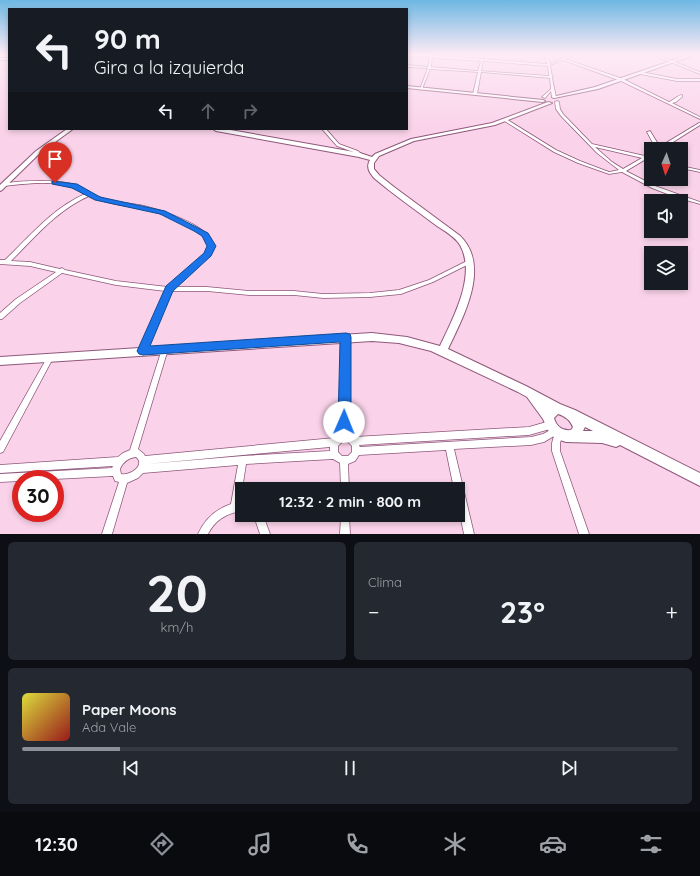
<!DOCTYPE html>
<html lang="es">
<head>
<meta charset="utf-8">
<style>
	:root { --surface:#171b24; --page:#242831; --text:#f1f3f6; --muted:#9ea1a6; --line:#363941; --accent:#8c9099 }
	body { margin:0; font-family:Quicksand,sans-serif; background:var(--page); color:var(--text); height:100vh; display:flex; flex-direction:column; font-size:15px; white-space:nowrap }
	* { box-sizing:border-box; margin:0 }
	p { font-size:13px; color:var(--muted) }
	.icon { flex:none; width:22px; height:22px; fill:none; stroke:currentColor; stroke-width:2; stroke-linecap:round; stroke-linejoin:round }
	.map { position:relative; height:534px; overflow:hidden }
	.drawer { display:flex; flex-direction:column; gap:8px; padding:8px; background:#0d0f14; flex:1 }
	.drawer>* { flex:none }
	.banner { position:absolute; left:8px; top:8px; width:400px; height:122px; border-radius:0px; box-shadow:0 2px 6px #0003; background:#171b24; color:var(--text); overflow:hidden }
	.needle { width:26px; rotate:183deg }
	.buttons { position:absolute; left:644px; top:142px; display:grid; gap:8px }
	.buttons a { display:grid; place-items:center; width:44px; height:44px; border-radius:0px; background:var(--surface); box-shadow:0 2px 6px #0003; font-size:20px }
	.speed { position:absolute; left:12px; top:470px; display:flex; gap:8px; font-size:20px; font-weight:700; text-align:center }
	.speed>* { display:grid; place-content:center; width:52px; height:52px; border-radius:50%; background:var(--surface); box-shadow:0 2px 6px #0003; line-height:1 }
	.speed .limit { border:6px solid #d22; background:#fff; color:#111 }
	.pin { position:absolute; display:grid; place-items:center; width:34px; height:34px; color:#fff; margin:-41px -17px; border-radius:50% 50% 50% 0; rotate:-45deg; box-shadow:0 0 4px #0007 }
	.pin .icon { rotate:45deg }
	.me { position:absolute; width:44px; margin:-22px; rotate:1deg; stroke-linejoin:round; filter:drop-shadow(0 0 3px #0008) }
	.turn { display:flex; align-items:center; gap:14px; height:84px; padding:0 20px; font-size:18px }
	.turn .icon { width:52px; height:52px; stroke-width:2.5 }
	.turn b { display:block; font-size:28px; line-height:34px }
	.lanes { display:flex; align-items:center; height:38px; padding:0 20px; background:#0003; justify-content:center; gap:20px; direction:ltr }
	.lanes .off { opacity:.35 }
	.big { font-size:30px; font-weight:700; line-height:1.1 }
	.drawer .widget { flex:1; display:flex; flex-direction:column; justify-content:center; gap:6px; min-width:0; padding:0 14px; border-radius:6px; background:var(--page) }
	.drawer .dial { align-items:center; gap:0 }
	.dial b { font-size:52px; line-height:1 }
	.song { display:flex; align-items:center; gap:12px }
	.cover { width:48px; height:48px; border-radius:6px; background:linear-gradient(135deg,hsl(60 70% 55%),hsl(0 70% 35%)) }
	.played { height:4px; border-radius:2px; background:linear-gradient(90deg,var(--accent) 15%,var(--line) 15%) }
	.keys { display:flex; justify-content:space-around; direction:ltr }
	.heat { display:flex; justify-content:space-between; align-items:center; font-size:22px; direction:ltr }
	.drawer .tiles { flex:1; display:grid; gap:8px; grid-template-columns:1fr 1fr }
	.widget:last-child { grid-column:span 2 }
	.trip { position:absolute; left:235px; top:482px; width:230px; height:40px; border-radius:0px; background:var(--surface); box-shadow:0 2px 6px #0003; font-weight:700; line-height:40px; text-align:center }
	.dock { display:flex; height:64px; justify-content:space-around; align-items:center; background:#090b0e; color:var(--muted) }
	.dock .icon { width:28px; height:28px }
	.dock .selected { color:var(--accent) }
	.dock b { font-size:18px; color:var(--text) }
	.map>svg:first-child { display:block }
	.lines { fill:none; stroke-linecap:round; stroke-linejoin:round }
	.street-casing { stroke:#8f577a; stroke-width:1.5 }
	.secondary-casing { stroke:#8f577a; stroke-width:2 }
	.street { fill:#fff; fill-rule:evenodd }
	.secondary { fill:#fff; fill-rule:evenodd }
	.route { fill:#1a73e8; stroke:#114b97 }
</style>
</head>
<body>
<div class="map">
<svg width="700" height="534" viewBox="0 0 700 534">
	<rect width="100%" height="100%" fill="#fad3ea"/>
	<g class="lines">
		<defs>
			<path id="street" d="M 407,54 L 431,55 L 547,64 L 545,54 L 547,54 L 550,64 L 573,54 L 577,54 L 565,59 L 623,79 L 669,102 C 674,100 678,95 682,95 L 682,97 L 676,102 L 672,103 L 700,117 L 700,119 L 621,81 L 563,60 L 550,65 L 552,76 L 553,77 L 552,78 L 556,97 L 554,98 L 552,97 L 551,91 L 545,98 L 542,97 L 551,89 L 550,78 L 481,72 L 477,94 L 475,95 L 473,94 L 478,72 L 430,69 L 422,89 L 421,90 L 420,89 L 428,68 L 407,67 L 407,65 L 428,67 L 430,57 L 407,56 ZM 432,58 L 481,61 L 478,71 L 431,67 ZM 483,61 L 548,66 L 549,76 L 481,71 Z
				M 651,54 L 655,54 L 700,72 L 700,74 Z
				M 641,72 L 677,79 L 700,79 L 700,81 L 677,81 L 640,74 Z
				M 557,101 L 559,102 L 560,109 L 563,114 L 592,144 L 645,156 L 651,153 L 651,156 L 648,157 L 651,158 L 651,160 L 646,159 L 626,171 L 655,186 L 700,202 L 700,204 L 675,197 L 652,188 L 622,172 L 609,174 L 578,163 L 554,152 L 503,120 L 506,119 L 556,150 L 580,161 L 609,172 L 619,170 L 597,153 L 561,116 L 556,109 L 555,102 ZM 595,147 L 642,158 L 623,169 L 612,162 Z
				M 699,123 L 700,123 L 700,125 L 662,149 L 657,149 L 658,148 L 654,145 L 647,132 L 650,131 L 658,144 L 661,146 Z
				M 322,129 L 326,129 L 339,144 L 358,151 L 362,155 L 359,156 L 356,153 L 337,146 Z
				M 681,166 L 700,170 L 700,172 L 681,168 Z
				M 42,181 C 52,181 64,181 75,185 C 85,189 94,196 105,199 C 118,203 131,203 144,206 C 161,210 207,225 212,242 C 214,247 212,250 211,254 L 175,287 L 207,287 L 249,291 L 294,291 L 323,294 L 370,293 L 399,290 L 429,280 L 469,260 L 472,262 L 471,263 L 433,282 L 401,294 L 370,297 L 323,298 L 294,295 L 249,295 L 207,291 L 171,291 L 146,351 L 145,353 L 143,354 L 141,353 L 140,351 L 165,291 L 116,285 L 62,273 L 20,303 L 2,319 L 0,319 L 0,313 L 16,299 L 56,272 L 30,266 L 0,264 L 0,260 L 5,260 C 30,236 53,208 85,194 C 81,191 76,189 71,187 C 53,180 23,184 4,186 L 2,185 C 10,181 31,181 42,181 ZM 89,196 C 107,205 128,205 148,210 C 161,213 202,229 207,241 C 209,245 208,249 206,253 L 168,287 L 116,281 L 65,270 L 62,268 L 60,269 L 30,262 L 11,261 C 35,237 57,210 89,196 Z
				M 346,334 L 348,335 L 349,337 L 347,434 L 354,437 L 529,427 L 550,421 L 553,422 L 554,425 L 553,428 L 550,429 L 529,435 L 359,445 L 360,447 L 531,437 L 543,434 L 556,427 L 562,431 L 563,434 L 560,443 L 560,451 L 589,534 L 579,534 L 552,451 L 552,443 L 554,436 L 544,442 L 531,445 L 454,449 L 474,534 L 464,534 L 458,505 L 458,489 L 454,489 L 446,450 L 359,455 L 355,461 L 348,464 L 349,489 L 341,489 L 340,463 L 333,459 L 246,464 L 240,503 L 242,503 L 242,511 C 227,513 215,520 208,534 L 198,534 C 205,519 216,509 231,504 L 238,465 L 143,473 L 138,478 L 127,483 L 112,534 L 102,534 L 119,482 L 115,481 L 113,476 L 55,479 L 21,479 L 21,481 L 0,482 L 0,474 L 112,468 L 113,466 L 0,473 L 0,465 L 118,457 L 123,453 L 130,450 L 162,349 L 163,347 L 165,346 L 167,347 L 168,349 L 138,449 L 144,454 L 145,456 L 334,438 L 339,435 L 343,337 L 344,335 ZM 342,442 L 348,442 L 352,446 L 352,452 L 348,456 L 342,456 L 338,452 L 338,446 ZM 330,447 L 330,451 L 243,456 L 147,464 ZM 136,457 C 146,465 130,476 121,474 L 120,469 C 123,462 128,458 136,457 Z
				M 50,355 L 52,356 L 53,358 L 52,360 L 3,452 L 0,453 L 0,441 L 48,356 Z
				M 253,515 L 263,515 L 270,534 L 260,534 L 256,522 Z
				M 341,515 L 349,515 L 350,534 L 340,534 Z"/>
			<path id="secondary" d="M 691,54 L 697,54 L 598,89 L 554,98 L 552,97 L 595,87 Z
				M 0,58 L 9,58 L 9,60 L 0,60 Z
				M 407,86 L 543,100 L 545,101 L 543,102 L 407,88 Z
				M 548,102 L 552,103 L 495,125 L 414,141 L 379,156 L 374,163 L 374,169 L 379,175 L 394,187 L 459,235 C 492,265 463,317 448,349 L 526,386 L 560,404 L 575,410 L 700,473 L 700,486 L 620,445 L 616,447 L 602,443 L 566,442 L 557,439 L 550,434 L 543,419 L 527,397 L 518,392 L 431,351 L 399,343 L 372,341 L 0,365 L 0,357 L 372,333 L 407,337 L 440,346 C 453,318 477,275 460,245 C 455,237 445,231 437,226 C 416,210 394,195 374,178 C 369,172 366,167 370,160 L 359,157 L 216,131 L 213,129 L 225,129 L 360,153 L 372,157 L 375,154 L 411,139 L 492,123 ZM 558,414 C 565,416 570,420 573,427 L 571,430 C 562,431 556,426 554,418 ZM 585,427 L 593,431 L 583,431 Z
				M 67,129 L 73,129 L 40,153 L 2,190 L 0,191 L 0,185 L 36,151 Z"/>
		</defs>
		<use href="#street" class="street-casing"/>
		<use href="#secondary" class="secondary-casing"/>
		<use href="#street" class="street"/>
		<use href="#secondary" class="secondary"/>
	</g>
	<linearGradient id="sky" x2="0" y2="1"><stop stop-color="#6eb7e3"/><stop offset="0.42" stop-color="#fdebf6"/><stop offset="1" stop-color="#fdebf6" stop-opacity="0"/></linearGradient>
	<rect width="700" height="129" fill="url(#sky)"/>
	<path class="route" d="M 52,181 L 77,184 L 100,197 L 165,211 L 208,233 L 216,246 L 211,256 L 173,291 L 150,346 L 346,333 L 350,334 L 351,337 L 351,422 L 349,427 L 344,428 L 340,427 L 338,422 L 340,342 L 143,355 L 139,354 L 137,351 L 166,286 L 204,253 L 207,246 L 202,236 L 194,231 L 160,214 L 95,200 L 72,188 L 52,184 Z"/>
</svg>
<div class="buttons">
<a><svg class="needle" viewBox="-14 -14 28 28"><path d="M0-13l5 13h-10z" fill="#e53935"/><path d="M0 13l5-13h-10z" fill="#9ea1a6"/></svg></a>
<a><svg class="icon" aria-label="sound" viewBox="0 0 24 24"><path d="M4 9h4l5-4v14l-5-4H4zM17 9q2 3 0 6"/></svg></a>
<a><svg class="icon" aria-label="layers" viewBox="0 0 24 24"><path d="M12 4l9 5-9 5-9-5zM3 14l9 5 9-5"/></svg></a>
</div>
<div class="speed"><div class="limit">30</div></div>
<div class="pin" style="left:55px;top:183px;background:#d93025"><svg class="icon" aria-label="arrive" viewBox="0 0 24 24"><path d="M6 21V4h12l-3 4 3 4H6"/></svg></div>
<svg class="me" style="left:344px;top:422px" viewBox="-20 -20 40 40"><circle r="19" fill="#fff"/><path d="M0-13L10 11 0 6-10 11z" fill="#1a73e8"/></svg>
<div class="trip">12:32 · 2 min · 800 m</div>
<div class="banner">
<div class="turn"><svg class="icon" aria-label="left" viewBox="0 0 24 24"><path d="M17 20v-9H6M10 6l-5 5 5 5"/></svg><div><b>90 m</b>Gira a la izquierda</div></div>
<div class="lanes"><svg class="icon" aria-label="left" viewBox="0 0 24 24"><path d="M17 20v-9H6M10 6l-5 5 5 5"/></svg><svg class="icon off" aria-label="ahead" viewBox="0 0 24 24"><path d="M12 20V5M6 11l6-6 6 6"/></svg><svg class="icon off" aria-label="right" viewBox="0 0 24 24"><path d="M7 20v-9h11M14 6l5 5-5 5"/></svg></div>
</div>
</div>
<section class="drawer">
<div class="tiles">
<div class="widget dial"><b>20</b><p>km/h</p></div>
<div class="widget"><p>Clima</p>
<div class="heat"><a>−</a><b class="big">23°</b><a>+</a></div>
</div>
<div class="widget">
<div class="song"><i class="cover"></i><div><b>Paper Moons</b><p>Ada Vale</p></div></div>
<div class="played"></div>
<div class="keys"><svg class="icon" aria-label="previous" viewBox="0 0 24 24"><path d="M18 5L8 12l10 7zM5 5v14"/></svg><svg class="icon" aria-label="pause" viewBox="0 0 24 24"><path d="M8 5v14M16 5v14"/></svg><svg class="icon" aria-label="next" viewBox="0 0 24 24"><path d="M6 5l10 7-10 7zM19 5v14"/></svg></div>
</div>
</div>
</section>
<nav class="dock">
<b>12:30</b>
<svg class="icon selected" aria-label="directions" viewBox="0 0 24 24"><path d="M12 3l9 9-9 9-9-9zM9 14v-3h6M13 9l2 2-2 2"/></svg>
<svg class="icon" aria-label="music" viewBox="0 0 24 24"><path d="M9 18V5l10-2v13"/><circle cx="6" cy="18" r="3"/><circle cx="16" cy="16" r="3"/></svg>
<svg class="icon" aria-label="phone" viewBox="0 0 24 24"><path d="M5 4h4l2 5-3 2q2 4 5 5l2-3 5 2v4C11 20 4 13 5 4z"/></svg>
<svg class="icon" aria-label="climate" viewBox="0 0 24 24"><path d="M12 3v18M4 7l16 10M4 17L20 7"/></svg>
<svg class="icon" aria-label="car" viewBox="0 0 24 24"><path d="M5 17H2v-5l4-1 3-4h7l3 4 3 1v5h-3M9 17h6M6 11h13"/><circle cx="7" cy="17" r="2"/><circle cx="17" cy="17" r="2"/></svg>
<svg class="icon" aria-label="filters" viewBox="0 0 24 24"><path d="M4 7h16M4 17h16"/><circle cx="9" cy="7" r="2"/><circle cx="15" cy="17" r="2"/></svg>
</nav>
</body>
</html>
